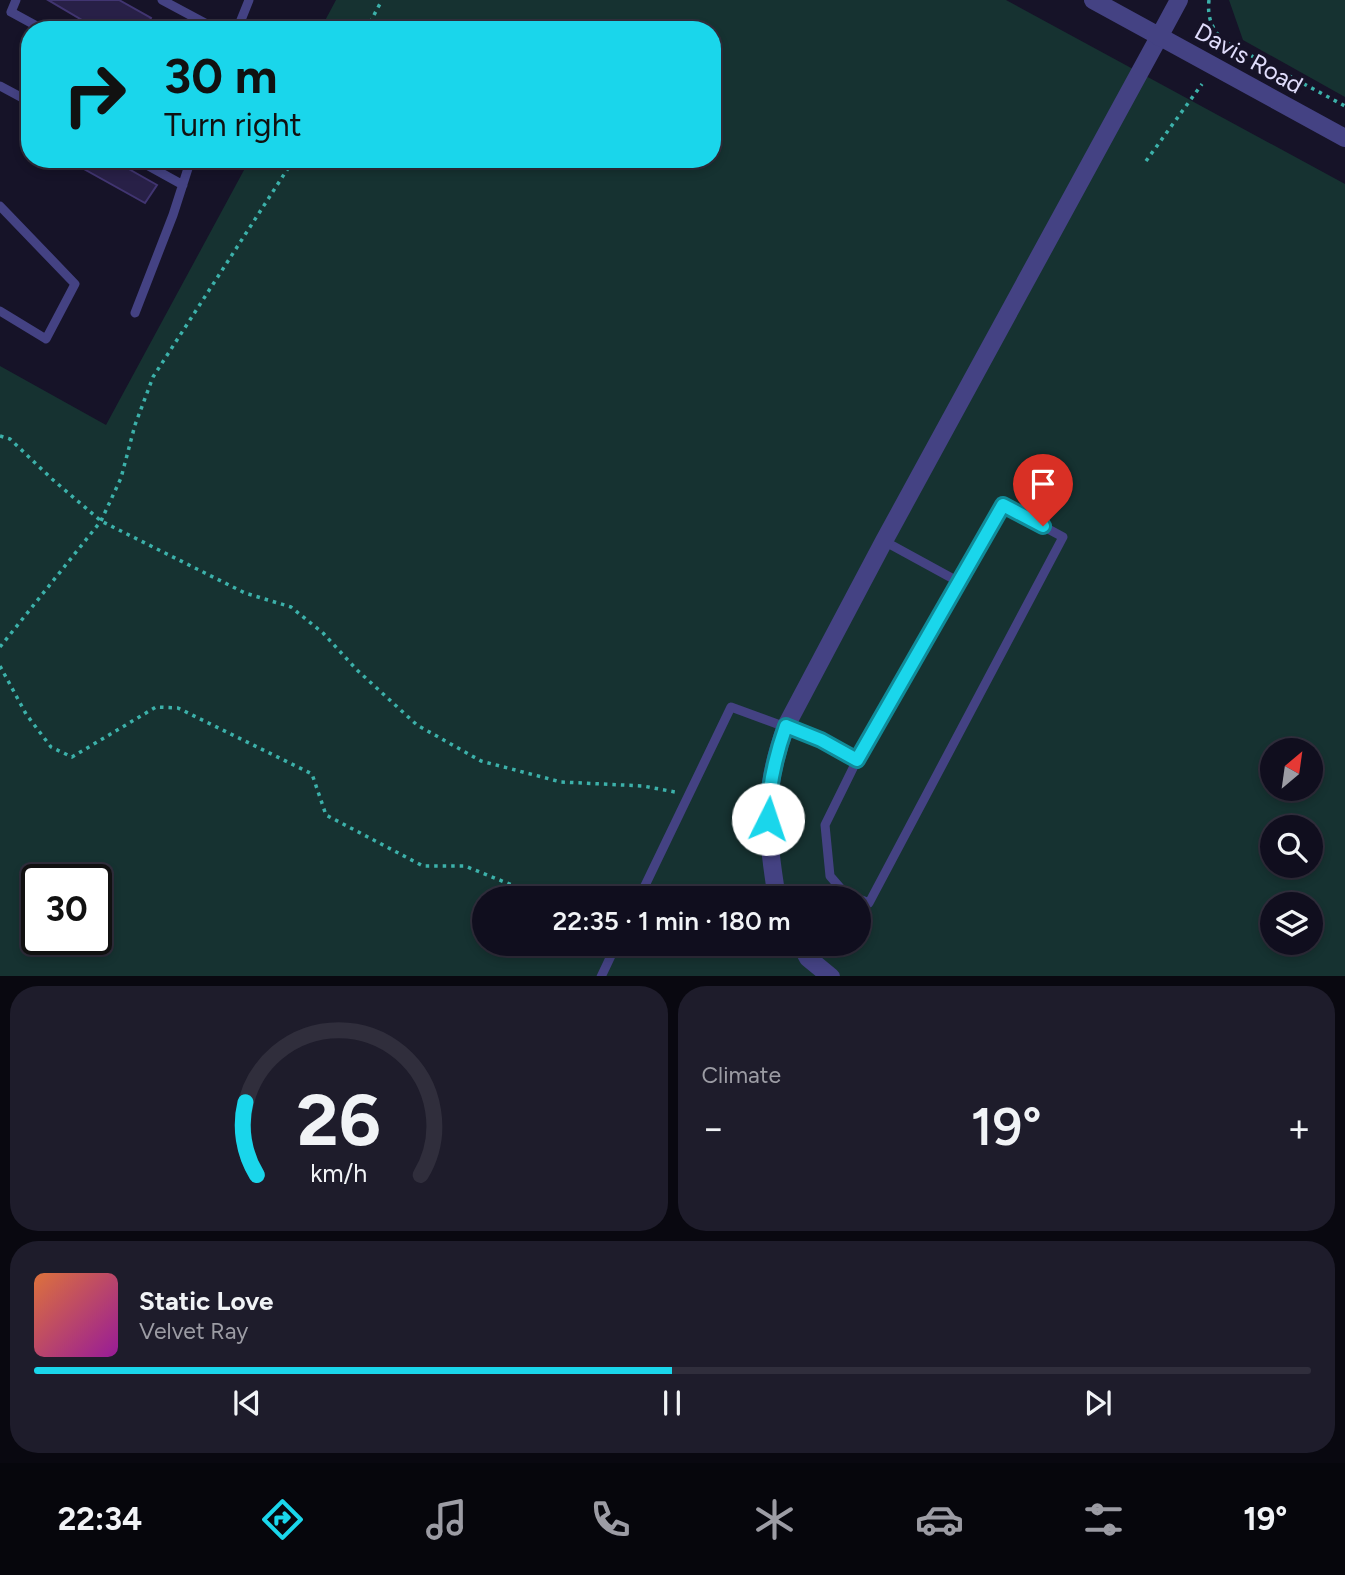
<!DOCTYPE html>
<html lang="en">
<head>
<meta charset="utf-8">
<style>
	:root { --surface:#100e1e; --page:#1e1c2b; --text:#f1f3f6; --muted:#9c9ca4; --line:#302e3c; --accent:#1ad6eb }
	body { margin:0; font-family:Figtree,sans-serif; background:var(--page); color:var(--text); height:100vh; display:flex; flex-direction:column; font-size:26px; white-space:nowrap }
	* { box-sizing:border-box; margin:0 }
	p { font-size:23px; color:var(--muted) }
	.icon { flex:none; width:38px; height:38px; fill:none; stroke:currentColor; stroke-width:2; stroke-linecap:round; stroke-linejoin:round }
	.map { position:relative; height:976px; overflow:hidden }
	.side { display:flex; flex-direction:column; gap:10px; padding:10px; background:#090810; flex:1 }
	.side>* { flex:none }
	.banner { position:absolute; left:21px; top:21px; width:700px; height:147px; border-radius:28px; box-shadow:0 4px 10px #0003,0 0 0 2px var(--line); background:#1ad6eb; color:#111; overflow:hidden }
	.needle { width:46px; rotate:29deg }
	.buttons { position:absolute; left:1260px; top:738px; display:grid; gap:14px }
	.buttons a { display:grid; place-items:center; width:63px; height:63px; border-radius:50%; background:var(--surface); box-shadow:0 4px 10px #0003,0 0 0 2px var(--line); font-size:35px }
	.speed { position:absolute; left:21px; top:864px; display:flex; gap:14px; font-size:35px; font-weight:700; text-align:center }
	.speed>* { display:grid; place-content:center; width:91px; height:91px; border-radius:50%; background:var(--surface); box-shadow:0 4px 10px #0003,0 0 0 2px var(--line); line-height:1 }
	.speed .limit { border:4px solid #111; border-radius:10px; background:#fff; color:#111 }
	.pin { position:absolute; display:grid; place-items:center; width:60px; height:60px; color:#fff; margin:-72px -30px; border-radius:50% 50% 50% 0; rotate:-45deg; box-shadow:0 0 7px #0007 }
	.pin .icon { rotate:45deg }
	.me { position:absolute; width:77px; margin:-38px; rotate:4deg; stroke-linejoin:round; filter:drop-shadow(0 0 5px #0008) }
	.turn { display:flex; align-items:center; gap:24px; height:147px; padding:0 28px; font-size:32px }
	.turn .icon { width:91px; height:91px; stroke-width:2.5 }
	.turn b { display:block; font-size:49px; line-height:60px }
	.big { font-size:52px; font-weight:600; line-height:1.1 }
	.side .widget { flex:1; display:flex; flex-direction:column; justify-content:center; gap:10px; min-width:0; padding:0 24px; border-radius:28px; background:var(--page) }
	.side .dial { align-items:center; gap:0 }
	.dial svg { height:182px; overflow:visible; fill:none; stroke:var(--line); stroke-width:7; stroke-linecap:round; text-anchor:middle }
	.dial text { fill:var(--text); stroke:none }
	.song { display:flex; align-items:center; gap:21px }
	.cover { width:84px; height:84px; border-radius:10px; background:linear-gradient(135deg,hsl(20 70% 55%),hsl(300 70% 35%)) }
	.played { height:7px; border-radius:4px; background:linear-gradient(90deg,var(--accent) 50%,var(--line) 50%) }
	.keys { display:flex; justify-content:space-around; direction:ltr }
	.heat { display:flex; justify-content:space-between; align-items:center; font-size:38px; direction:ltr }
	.side .tiles { flex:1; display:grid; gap:10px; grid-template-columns:1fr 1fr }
	.widget:last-child { grid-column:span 2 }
	.trip { position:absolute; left:472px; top:886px; width:399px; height:70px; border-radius:35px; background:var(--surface); box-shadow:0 4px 10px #0003,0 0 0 2px var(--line); font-weight:600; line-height:70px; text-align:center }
	.dock { display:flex; height:112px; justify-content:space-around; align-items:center; background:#06060c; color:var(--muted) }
	.dock .icon { width:49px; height:49px }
	.dock .selected { color:var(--accent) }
	.dock b { font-size:32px; color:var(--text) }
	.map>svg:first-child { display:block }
	.green { fill:#163231; fill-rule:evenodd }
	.building { fill:#282047; stroke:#413571; stroke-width:2 }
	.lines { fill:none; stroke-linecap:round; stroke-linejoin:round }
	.path { stroke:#3cb1aa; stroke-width:3.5; stroke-dasharray:3.5 5; stroke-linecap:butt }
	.service { stroke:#444283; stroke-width:9 }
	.minor { stroke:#444283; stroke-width:18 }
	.tertiary { stroke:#444283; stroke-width:18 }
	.route-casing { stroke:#118b99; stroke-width:18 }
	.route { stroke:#1ad6eb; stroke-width:12 }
	.labels { text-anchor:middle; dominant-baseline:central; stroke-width:7; stroke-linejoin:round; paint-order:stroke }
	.street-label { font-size:24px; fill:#e0ddfc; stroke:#161328 }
</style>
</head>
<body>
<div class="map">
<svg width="1345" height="977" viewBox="0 0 1345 977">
	<rect width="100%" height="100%" fill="#161328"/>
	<path class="green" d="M 336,0 L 1006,0 L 1345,184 L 1345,976 L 0,976 L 0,366 L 106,425 L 250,159 L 712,159 L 712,30 L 320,30 ZM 1272,751 L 1311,751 L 1311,789 L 1272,789 ZM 1272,828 L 1311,828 L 1311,866 L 1272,866 ZM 37,880 L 96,880 L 96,940 L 37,940 ZM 485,898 L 859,898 L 859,943 L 485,943 ZM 1272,905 L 1311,905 L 1311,943 L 1272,943 Z
		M 1229,0 L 1345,0 L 1345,97 L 1243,40 Z"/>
	<path class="building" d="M 48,0 L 119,0 L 151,18 L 145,30 L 99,30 Z
		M 66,159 L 111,159 L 157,185 L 145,203 Z"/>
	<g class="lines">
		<path class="path" d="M 1209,0 C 1207,17 1212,30 1224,41 L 1345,106
			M 366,30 L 382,0
			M 1146,161 L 1202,84
			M 0,436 L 10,439 L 52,479 L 101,521 L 245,593 L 291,607 L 323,633 L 357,670 L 417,725 L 481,761 L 561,782 L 643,786 L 675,792
			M 0,647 L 101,521 L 121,478 L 135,425 L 153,377 L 294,159
			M 0,666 L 26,714 L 51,747 L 72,757 L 156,707 L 178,708 L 312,774 L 326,815 L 423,866 L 465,866 L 544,898"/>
		<path class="service" d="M 16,0 L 11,12 L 44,30
			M 162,0 L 218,30
			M 237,30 L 249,0
			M 0,86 L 30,102
			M 136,159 L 183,185
			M 0,206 L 75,284 L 46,339 L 0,311
			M 135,313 L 173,215 L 191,159
			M 857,760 L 959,582 L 884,541
			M 639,898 L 731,707 L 821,740 L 857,760 L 825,825 L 830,876 L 843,891 L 857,898
			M 859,899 L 869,903 L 1063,537 L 1004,505 L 959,582
			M 601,977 L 617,943"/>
		<path class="minor" d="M 777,898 C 766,832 762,791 786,726 L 884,541 L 1159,37
			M 800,943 L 808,958 L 831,977"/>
		<path class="tertiary" d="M 1093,0 L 1345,138
			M 1159,37 L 1179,0"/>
	</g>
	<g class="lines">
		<defs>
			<path id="route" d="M 768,819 C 768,786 775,757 786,726 L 821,740 L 857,760 L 1003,505 L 1043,526"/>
		</defs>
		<use href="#route" class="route-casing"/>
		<use href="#route" class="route"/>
	</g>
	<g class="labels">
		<g class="street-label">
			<text transform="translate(1249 58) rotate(29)">Davis Road</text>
		</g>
	</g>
</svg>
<div class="buttons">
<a><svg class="needle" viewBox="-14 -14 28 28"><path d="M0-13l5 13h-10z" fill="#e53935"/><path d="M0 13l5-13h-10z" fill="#9c9ca4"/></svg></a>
<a><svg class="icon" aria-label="search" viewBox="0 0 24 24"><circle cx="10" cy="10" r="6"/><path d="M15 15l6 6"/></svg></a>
<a><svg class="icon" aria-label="layers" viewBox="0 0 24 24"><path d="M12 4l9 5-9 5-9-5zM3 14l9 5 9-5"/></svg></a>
</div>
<div class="speed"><div class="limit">30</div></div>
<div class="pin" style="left:1043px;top:526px;background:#d93025"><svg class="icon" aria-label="arrive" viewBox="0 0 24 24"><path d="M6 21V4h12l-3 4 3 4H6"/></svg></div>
<svg class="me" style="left:768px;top:819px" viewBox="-20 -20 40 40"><circle r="19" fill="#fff"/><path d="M0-13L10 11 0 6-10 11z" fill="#1ad6eb"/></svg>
<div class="trip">22:35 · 1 min · 180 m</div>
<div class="banner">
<div class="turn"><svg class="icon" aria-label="right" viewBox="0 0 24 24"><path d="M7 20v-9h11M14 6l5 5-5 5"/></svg><div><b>30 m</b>Turn right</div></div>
</div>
</div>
<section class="side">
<div class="tiles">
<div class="widget dial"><svg viewBox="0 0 100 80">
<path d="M14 69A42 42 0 1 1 86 69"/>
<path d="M14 69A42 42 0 0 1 9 37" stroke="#1ad6eb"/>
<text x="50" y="56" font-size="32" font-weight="700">26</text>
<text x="50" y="72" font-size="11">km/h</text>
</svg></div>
<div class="widget"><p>Climate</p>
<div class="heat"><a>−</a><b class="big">19°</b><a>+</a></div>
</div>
<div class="widget">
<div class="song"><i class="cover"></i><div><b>Static Love</b><p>Velvet Ray</p></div></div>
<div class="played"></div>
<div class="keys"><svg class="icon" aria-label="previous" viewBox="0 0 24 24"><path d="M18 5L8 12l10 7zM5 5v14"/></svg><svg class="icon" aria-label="pause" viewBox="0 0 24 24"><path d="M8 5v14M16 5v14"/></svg><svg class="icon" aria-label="next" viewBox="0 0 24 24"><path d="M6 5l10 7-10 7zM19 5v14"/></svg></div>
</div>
</div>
</section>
<nav class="dock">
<b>22:34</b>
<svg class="icon selected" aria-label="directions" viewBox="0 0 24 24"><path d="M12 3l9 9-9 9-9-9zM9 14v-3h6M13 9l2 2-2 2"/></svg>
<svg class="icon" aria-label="music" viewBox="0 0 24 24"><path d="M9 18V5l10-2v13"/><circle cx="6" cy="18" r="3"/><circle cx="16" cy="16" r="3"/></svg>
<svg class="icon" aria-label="phone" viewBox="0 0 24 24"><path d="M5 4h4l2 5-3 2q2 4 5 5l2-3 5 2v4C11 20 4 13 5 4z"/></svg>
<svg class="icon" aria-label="climate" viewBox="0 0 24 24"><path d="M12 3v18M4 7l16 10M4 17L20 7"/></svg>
<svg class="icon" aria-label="car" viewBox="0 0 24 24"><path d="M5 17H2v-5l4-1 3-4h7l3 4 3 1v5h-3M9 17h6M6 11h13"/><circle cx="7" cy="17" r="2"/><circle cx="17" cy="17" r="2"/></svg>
<svg class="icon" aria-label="filters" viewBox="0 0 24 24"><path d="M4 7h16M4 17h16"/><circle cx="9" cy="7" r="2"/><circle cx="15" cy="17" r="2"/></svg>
<b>19°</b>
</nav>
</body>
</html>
